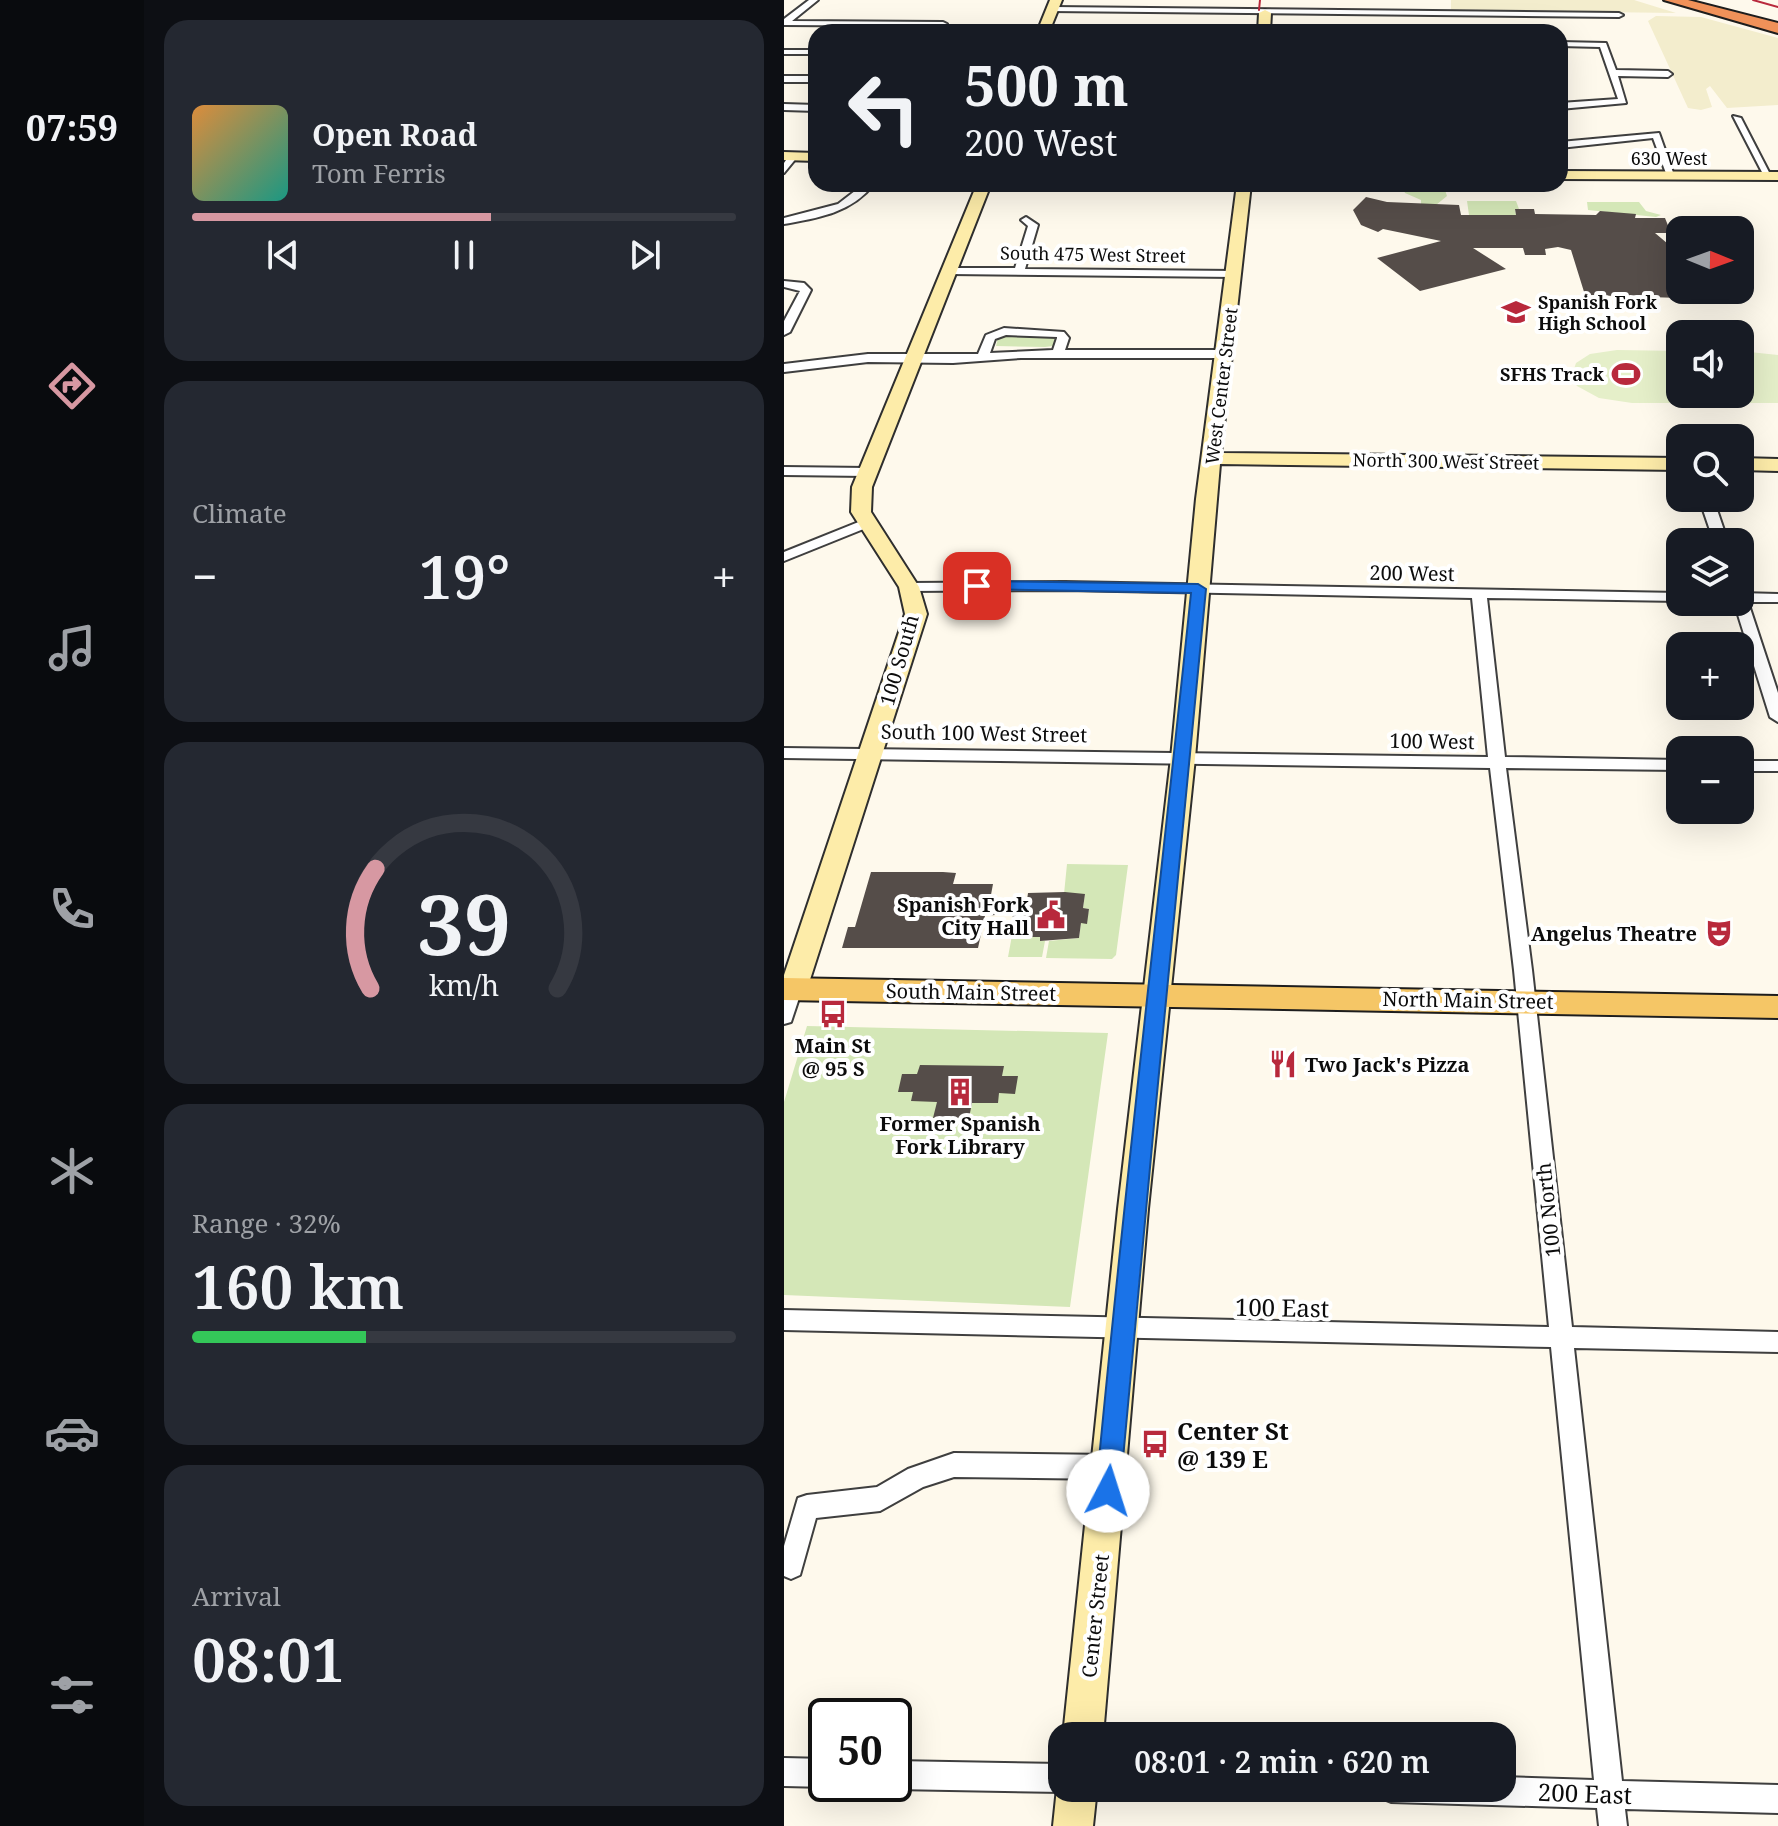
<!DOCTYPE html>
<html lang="en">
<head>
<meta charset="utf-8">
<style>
	:root { --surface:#171b24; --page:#242831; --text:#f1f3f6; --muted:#9ea1a6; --line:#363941; --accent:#d798a2 }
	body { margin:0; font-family:"Noto Serif",serif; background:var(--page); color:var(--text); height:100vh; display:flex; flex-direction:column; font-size:30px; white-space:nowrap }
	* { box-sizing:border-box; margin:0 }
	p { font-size:26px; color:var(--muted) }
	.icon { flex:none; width:44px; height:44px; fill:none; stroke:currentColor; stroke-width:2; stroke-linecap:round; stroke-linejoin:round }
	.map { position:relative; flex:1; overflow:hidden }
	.sheet { display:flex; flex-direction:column; gap:20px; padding:20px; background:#0d0f14; width:640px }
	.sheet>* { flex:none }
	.hud { position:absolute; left:24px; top:24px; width:760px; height:168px; border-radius:24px; box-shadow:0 8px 32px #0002; background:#171b24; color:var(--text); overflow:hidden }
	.needle { width:52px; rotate:91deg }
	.fabs { position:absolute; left:882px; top:216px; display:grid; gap:16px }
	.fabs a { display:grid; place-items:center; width:88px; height:88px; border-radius:16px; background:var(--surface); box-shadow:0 8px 32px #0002; font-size:40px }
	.speed { position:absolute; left:24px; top:1698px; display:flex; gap:16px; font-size:40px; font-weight:700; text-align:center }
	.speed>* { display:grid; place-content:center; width:104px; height:104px; border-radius:50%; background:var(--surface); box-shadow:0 8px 32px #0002; line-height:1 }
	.speed .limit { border:4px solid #111; border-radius:12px; background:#fff; color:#111 }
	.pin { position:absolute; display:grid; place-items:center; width:68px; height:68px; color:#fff; margin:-34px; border-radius:16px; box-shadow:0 4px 12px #0006 }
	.me { position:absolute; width:88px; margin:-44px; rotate:5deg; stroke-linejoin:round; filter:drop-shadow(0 0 6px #0008) }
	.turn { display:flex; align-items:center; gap:28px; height:168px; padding:0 24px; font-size:36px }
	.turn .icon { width:104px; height:104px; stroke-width:2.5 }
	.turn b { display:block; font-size:56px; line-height:68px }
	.big { font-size:60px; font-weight:600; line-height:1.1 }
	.sheet .tile { flex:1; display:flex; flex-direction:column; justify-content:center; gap:12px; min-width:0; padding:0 28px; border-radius:24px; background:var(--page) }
	.sheet .dial { align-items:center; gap:0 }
	.dial svg { height:208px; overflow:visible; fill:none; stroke:var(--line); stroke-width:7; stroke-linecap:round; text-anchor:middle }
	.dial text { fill:var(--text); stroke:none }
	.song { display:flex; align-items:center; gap:24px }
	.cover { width:96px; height:96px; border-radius:12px; background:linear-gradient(135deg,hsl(30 70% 55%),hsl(170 70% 35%)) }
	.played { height:8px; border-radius:4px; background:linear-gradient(90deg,var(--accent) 55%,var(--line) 55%) }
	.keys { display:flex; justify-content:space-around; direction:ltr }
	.heat { display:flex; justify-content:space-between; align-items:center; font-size:44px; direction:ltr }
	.charge { height:12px; border-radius:6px; background:linear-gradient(90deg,#34c759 32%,var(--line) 0) }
	.trip { position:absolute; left:264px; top:1722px; width:468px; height:80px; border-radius:24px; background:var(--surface); box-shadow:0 8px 32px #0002; font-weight:600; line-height:80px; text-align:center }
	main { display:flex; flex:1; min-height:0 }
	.menu { display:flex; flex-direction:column; width:144px; justify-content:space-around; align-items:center; background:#090b0e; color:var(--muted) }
	.menu .icon { width:56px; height:56px }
	.menu .active { color:var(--accent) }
	.menu b { font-size:36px; color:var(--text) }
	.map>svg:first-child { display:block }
	.farmland { fill:#f3edcd }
	.green { fill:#d4e7b7 }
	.pitch { fill:#e5efc9 }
	.building { fill:#554d49 }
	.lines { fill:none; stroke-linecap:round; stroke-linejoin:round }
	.street-casing { stroke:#3f3f3f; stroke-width:4 }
	.secondary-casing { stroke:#2e2e2e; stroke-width:4 }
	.primary-casing { stroke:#1d1d1d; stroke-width:4 }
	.highway-casing { stroke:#1d1d1d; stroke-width:4 }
	.street { fill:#fff; fill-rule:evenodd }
	.secondary { fill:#fdeca9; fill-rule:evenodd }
	.primary { fill:#f5c666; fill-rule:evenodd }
	.highway { fill:#f09159; fill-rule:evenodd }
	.rail { stroke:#b8293c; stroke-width:2 }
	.route { fill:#1a73e8; stroke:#114b97; stroke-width:2 }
	.labels { text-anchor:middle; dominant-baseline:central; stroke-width:8; stroke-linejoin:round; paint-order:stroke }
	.far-street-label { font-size:18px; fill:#0c0c0c; stroke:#fff }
	.far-poi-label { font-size:18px; font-weight:bold; fill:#0c0c0c; stroke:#fff; text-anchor:start }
	.street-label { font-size:20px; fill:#0c0c0c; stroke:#fff }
	.poi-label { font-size:20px; font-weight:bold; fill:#0c0c0c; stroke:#fff; text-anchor:end }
	.near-street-label { font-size:24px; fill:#0c0c0c; stroke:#fff }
	.near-poi-label { font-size:24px; font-weight:bold; fill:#0c0c0c; stroke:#fff; text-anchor:start }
</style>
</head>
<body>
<main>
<nav class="menu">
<b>07:59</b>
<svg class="icon active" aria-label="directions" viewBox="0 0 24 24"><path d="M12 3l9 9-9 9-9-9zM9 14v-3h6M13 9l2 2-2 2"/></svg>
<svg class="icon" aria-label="music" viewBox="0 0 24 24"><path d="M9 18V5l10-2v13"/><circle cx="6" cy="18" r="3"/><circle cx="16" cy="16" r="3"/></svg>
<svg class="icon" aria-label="phone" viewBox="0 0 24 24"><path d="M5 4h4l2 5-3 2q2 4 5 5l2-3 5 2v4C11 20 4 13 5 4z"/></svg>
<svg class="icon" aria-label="climate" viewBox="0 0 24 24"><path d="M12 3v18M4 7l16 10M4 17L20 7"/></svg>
<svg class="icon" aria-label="car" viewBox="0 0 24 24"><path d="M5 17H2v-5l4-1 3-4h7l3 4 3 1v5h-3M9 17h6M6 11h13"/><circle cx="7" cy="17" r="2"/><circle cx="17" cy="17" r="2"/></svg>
<svg class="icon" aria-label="filters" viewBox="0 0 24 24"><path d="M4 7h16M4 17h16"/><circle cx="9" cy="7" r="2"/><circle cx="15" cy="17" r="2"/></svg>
</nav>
<section class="sheet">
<div class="tile">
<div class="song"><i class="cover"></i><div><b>Open Road</b><p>Tom Ferris</p></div></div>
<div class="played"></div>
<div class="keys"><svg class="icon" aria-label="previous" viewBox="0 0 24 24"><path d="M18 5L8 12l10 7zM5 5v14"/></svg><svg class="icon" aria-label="pause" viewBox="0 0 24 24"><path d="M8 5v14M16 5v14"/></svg><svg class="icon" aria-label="next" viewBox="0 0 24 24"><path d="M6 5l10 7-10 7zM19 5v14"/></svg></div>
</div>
<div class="tile"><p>Climate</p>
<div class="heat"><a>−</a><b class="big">19°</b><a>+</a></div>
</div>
<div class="tile dial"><svg viewBox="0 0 100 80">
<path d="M14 69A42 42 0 1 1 86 69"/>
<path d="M14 69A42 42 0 0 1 16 23" stroke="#d798a2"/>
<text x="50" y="56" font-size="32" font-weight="700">39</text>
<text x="50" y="72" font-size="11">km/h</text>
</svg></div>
<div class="tile"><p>Range · 32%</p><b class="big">160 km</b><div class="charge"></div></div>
<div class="tile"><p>Arrival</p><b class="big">08:01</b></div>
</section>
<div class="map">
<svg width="994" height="1826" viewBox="0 0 994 1826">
	<rect width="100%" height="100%" fill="#fef9ec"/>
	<path class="farmland" d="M 667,0 L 850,0 L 892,13 L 667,10 Z
		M 872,16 L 917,17 L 994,38 L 994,105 L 943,108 L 926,86 L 922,89 L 928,107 L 917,110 L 904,108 L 864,21 Z"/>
	<path class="green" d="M 621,184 L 659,184 L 663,196 L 652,205 L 637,204 L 637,200 L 621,193 L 619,188 Z
		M 683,201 L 732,201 L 735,209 L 731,209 L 732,215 L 685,215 Z
		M 803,202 L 855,202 L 862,211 L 877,215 L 872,217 L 804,210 Z
		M 223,335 L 268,336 L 271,339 L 269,346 L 261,347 L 212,346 L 214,338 Z
		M 283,864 L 344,865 L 332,955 L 328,959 L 262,958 L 265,941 L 295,938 L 297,923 L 302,923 L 305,909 L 299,908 L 301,894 L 280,894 Z
		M 229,930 L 236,930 L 236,937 L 256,937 L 256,941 L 261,941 L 258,957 L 224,957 Z
		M 23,1026 L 324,1033 L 286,1307 L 0,1295 L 0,1102 Z"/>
	<path class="pitch" d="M 833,350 L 896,351 L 896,394 L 956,394 L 956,351 L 994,355 L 994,403 L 848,403 L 815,398 L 793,386 L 787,378 L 792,363 L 806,354 Z"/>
	<path class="building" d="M 582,197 L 603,202 L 675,205 L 677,215 L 732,215 L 731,209 L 750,209 L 751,214 L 812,215 L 816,211 L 852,214 L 851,218 L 881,218 L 887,233 L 871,233 L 896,254 L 896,298 L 801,295 L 787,250 L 774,247 L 761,249 L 762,255 L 741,255 L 739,248 L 689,248 L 722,269 L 636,291 L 593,258 L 657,241 L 599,229 L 594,232 L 577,225 L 569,210 Z
		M 87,872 L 159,872 L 172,873 L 169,884 L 209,884 L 206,900 L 214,900 L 211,915 L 201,916 L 194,948 L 58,948 L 64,927 L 71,927 Z
		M 281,892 L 301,894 L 299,908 L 305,909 L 303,924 L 297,923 L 295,938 L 256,941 L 256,937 L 235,937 L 238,922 L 228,922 L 230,907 L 242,907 L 244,893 Z
		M 136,1065 L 220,1066 L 218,1076 L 234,1076 L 231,1094 L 215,1093 L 214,1103 L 188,1103 L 185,1118 L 149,1118 L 153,1102 L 127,1101 L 129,1092 L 114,1092 L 118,1074 L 133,1074 Z"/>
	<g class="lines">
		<defs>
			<path id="street" d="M 25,0 L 34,0 L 8,21 L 159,22 L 163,24 L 159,32 L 151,32 L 154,26 L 0,25 L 0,19 Z
				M 269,7 L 835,13 L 839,15 L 835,17 L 266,11 Z
				M 776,42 L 822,43 L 832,70 L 884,71 L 888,74 L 884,77 L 834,76 L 842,103 L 776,109 L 776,103 L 834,99 L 816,47 L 776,46 Z
				M 0,50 L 32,50 L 32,54 L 0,54 Z
				M 0,76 L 32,76 L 32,82 L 0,82 Z
				M 0,104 L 32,105 L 32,111 L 0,110 Z
				M 949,116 L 957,118 L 988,178 L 980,176 Z
				M 875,133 L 891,178 L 883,176 L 869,138 L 776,148 L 776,142 Z
				M 6,154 L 14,156 L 0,173 L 0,163 Z
				M 80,184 L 90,184 C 67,213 34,218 0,224 L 0,218 L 54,204 Z
				M 242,217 L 254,225 L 241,269 L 451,271 L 456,274 L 451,277 L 166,274 L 161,271 L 166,268 L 231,268 L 244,226 L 237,220 Z
				M 0,281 L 20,283 L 27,290 L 6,332 L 0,335 L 0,321 L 16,291 L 0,287 Z
				M 220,328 L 280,332 L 285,338 L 281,350 L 442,350 L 448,354 L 442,358 L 237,358 L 169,363 L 84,362 L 0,372 L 0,364 L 84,354 L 194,354 L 202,335 ZM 222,335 L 273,337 L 273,338 L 269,350 L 206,353 L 211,339 Z
				M 0,467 L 83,468 L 90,472 L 83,476 L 0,475 Z
				M 915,498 L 929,498 L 944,542 L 930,542 Z
				M 82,519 L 89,523 L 87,526 L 0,561 L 0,552 Z
				M 281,582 L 896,593 L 896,601 L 703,598 L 721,757 L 896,760 L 896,770 L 722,768 L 748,970 L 788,1327 L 994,1332 L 994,1352 L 790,1348 L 838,1781 L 994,1785 L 994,1813 L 841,1809 L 843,1826 L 815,1826 L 813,1808 L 607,1802 L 597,1798 L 593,1788 L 718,1788 L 718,1777 L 810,1780 L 767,1347 L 0,1330 L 0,1310 L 765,1327 L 730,970 L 706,768 L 0,758 L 0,748 L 704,757 L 688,598 L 281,590 L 125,591 L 118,587 L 125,583 Z
				M 956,593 L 994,594 L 994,602 L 964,602 L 994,693 L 994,722 L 986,717 L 950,602 L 956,602 Z
				M 956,761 L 994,761 L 994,771 L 956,771 Z
				M 9,982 L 16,984 L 18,989 L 7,1022 L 0,1024 L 0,988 Z
				M 170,1453 L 326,1455 L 335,1459 L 338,1467 L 335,1475 L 326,1479 L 170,1477 L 139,1487 L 96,1511 L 32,1518 L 16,1575 L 7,1579 L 0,1576 L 0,1546 L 14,1498 L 23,1495 L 93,1487 L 124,1469 Z
				M 0,1758 L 42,1759 L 42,1784 L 49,1784 L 42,1787 L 0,1786 Z
				M 110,1761 L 278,1764 L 278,1788 L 287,1788 L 278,1792 L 110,1789 L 100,1784 L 110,1784 Z"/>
			<path id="secondary" d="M 266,0 L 278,0 L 265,32 L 253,32 Z
				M 481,10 L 487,13 L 486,32 L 474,32 L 475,13 Z
				M 0,152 L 32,153 L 32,161 L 0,160 Z
				M 776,171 L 994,172 L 994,180 L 776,179 Z
				M 193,184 L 207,184 L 88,487 L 87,512 L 135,587 L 143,614 L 23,989 L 19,996 L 9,999 L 0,996 L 0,975 L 121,614 L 115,587 L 67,512 L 68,487 Z
				M 453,184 L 467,184 L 437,453 L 896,458 L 896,470 L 436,464 L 411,758 L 364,1209 L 319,1736 L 279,1736 L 334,1209 L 387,758 L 412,499 Z
				M 956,458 L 994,459 L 994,471 L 956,470 Z
				M 278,1776 L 278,1788 L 313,1788 L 309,1826 L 269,1826 L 273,1788 Z"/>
			<path id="primary" d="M 0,978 L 994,996 L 994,1018 L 0,1000 Z"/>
			<path id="highway" d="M 880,0 L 904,0 L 994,23 L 994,33 Z"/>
		</defs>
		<use href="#street" class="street-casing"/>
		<use href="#secondary" class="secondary-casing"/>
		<use href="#primary" class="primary-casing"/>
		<use href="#highway" class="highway-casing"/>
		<use href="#street" class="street"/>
		<use href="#secondary" class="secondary"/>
		<use href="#primary" class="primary"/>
		<use href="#highway" class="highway"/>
		<path class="rail" d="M 969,0 L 994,7
			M 475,10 L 476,0"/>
	</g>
	<path class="route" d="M 193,581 L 414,584 L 422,589 C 394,890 362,1190 336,1491 L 333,1500 L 324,1503 L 315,1500 L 312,1491 C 340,1191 376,892 407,593 L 187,589 L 185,586 Z"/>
	<defs>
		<symbol id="school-bare" viewBox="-9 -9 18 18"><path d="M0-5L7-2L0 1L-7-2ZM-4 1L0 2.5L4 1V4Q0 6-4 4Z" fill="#b8293c" stroke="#fff" stroke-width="2.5" paint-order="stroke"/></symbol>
		<symbol id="stadium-bare" viewBox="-9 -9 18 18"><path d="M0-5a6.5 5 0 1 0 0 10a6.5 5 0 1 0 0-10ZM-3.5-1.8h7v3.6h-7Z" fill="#b8293c" stroke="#fff" stroke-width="2.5" paint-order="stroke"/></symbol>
		<symbol id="civic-bare" viewBox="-9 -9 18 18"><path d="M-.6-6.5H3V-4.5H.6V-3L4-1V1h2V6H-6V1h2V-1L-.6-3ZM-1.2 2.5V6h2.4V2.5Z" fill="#b8293c" stroke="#fff" stroke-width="2.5" paint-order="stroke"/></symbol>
		<symbol id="theatre-bare" viewBox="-9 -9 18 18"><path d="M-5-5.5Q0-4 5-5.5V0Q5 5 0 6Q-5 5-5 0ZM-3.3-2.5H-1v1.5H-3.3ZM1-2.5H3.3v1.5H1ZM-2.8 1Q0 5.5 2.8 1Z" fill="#b8293c" stroke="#fff" stroke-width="2.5" paint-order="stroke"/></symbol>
		<symbol id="bus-bare" viewBox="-9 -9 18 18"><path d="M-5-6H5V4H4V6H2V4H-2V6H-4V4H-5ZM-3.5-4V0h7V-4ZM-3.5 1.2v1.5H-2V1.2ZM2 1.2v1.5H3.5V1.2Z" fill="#b8293c" stroke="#fff" stroke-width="2.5" paint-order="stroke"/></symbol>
		<symbol id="restaurant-bare" viewBox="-9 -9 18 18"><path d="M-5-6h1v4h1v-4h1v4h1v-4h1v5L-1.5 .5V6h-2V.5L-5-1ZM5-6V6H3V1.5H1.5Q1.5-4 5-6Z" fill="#b8293c" stroke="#fff" stroke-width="2.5" paint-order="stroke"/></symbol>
		<symbol id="building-bare" viewBox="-9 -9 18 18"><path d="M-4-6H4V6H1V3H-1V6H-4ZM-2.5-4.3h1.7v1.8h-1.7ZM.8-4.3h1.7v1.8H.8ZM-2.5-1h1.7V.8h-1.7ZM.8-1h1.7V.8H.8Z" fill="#b8293c" stroke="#fff" stroke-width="2.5" paint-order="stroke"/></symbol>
	</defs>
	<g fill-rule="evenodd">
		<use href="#school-bare" x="712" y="292" width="40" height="40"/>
		<use href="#stadium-bare" x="822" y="354" width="40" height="40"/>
		<use href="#civic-bare" x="247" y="895" width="40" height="40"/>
		<use href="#theatre-bare" x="915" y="913" width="40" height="40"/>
		<use href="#bus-bare" x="29" y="994" width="40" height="40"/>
		<use href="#restaurant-bare" x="479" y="1044" width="40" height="40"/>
		<use href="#building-bare" x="156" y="1072" width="40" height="40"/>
		<use href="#bus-bare" x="351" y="1424" width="40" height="40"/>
	</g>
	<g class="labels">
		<g class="far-street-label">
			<text x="885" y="158">630 West</text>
			<text transform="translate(309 254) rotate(1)">South 475 West Street</text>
			<text transform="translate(437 386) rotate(-83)">West Center Street</text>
			<text transform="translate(662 461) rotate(1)">North 300 West Street</text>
		</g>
		<g class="far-poi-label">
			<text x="754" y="302">Spanish Fork<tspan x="754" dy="21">High School</tspan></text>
			<text x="820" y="374" text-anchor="end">SFHS Track</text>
		</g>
		<g class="street-label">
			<text transform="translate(628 573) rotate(1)">200 West</text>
			<text transform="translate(115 660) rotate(-74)">100 South</text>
			<text transform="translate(200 733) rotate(1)">South 100 West Street</text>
			<text transform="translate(648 741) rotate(1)">100 West</text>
			<text transform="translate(187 992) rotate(1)">South Main Street</text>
			<text transform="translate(684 1000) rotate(1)">North Main Street</text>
			<text transform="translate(764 1210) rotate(-96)">100 North</text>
			<text transform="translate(311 1616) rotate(-84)">Center Street</text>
		</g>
		<g class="poi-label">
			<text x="245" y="904">Spanish Fork<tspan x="245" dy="23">City Hall</tspan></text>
			<text x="913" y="933">Angelus Theatre</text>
			<text x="49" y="1045" text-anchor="middle">Main St<tspan x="49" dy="23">@ 95 S</tspan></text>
			<text x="521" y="1064" text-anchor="start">Two Jack's Pizza</text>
			<text x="176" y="1123" text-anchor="middle">Former Spanish<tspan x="176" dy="23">Fork Library</tspan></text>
		</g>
		<g class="near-street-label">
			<text transform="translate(498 1307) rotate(1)">100 East</text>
			<text transform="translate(801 1793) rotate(2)">200 East</text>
		</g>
		<g class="near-poi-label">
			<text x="393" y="1430">Center St<tspan x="393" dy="28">@ 139 E</tspan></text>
		</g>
	</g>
</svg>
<div class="fabs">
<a><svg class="needle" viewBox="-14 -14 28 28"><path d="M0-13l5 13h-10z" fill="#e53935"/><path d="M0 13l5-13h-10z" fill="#9ea1a6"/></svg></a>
<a><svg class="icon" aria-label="sound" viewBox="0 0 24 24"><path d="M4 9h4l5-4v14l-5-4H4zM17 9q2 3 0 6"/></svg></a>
<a><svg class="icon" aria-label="search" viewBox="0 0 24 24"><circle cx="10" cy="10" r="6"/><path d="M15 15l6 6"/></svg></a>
<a><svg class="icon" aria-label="layers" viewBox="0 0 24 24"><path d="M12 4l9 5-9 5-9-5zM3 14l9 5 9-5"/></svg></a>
<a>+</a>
<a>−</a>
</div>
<div class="speed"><div class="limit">50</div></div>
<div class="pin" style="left:193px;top:586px;background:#d93025"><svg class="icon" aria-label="arrive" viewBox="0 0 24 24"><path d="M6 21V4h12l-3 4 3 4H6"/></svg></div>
<svg class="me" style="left:324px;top:1491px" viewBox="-20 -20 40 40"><circle r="19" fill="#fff"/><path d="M0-13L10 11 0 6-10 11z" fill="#1a73e8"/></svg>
<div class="trip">08:01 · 2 min · 620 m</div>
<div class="hud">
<div class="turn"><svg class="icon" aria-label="left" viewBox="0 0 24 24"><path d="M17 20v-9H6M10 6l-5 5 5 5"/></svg><div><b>500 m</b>200 West</div></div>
</div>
</div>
</main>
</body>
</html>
